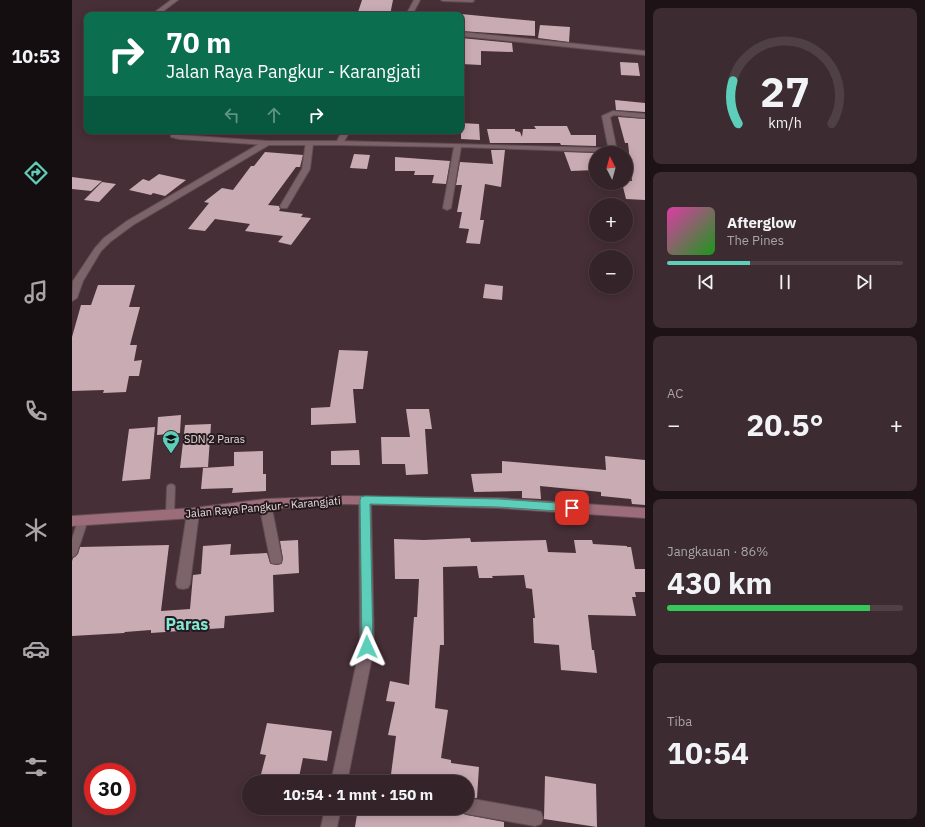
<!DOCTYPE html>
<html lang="id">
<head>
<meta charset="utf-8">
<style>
	:root { --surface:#342328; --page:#3c2b30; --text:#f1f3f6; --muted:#a9a4a8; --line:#4e4045; --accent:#5dceb9 }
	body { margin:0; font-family:"IBM Plex Sans",sans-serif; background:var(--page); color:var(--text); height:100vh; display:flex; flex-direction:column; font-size:15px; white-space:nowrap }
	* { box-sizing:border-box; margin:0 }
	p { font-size:13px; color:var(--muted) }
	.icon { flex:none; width:22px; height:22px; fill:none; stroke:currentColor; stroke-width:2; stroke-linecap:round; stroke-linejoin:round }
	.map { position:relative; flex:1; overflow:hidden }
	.side { display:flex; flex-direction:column; gap:8px; padding:8px; background:#1d1316; width:280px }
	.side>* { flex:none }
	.hud { position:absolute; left:12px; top:12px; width:380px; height:122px; border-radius:8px; box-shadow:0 2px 10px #0003,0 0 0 1px var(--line); background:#0b6e4f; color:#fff; overflow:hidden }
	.needle { width:26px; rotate:354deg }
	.tools { position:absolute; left:517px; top:146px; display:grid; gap:8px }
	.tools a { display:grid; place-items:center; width:44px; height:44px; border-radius:50%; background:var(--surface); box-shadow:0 2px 10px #0003,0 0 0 1px var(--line); font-size:20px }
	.speed { position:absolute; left:12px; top:763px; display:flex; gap:8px; font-size:20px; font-weight:700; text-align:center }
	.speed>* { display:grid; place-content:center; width:52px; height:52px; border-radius:50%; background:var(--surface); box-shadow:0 2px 10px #0003,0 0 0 1px var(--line); line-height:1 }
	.speed .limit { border:6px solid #d22; background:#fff; color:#111 }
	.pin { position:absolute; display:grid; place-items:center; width:34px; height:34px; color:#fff; margin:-17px; border-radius:8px; box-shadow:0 2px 6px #0006 }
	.me { position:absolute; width:44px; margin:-22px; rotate:359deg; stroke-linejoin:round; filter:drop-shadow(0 0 3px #0008) }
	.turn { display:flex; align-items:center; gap:14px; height:84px; padding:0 16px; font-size:18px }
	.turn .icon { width:52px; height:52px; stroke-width:2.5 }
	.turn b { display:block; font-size:28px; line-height:34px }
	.lanes { display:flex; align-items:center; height:38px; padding:0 16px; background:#0003; justify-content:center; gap:20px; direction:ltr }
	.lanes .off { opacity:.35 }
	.big { font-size:30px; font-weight:800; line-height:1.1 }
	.side .tile { flex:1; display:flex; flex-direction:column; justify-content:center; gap:6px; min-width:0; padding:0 14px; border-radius:8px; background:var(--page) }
	.side .dial { align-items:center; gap:0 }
	.dial svg { height:104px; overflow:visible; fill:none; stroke:var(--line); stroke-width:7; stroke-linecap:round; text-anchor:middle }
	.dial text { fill:var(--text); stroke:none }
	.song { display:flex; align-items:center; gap:12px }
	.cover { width:48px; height:48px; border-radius:6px; background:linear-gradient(135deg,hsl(320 70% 55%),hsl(120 70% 35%)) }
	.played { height:4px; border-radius:2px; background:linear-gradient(90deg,var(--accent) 35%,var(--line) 35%) }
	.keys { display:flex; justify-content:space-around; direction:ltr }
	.heat { display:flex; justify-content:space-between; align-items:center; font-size:22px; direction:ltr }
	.charge { height:6px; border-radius:3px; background:linear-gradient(90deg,#34c759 86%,var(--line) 0) }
	.trip { position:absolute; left:170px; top:775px; width:232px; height:40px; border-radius:20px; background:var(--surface); box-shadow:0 2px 10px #0003,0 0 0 1px var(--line); font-weight:800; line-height:40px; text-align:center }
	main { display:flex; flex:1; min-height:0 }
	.tab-bar { display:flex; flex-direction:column; width:72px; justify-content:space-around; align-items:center; background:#150e10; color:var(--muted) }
	.tab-bar .icon { width:28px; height:28px }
	.tab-bar .selected { color:var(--accent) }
	.tab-bar b { font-size:18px; color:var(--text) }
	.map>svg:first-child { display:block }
	.building { fill:#c9abb4 }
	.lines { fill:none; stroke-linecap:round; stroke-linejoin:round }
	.service-casing { stroke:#604d53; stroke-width:2 }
	.minor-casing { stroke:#604d53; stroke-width:2 }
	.tertiary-casing { stroke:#604d53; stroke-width:2 }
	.secondary-casing { stroke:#604d53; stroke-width:2 }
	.service { fill:#7d636a; fill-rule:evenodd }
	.minor { fill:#7d636a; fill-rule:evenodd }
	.tertiary { fill:#7d636a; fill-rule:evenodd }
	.secondary { fill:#9d6c7b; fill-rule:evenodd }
	.route { fill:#5dceb9; stroke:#3c8678 }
	.labels { text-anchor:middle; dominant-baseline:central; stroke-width:4; stroke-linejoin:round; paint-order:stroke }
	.poi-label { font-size:11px; fill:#eadbdf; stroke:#251a1d; text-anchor:start }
	.street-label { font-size:11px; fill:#eadbdf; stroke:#251a1d }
	.near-quarter-label { font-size:16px; font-weight:bold; fill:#83e8d4; stroke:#251a1d }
</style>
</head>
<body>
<main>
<nav class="tab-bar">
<b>10:53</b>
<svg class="icon selected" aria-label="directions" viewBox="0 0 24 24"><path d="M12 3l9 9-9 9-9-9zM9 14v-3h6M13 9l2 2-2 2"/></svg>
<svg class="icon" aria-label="music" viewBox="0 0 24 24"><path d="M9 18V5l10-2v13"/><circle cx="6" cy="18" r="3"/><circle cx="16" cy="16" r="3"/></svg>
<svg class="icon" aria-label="phone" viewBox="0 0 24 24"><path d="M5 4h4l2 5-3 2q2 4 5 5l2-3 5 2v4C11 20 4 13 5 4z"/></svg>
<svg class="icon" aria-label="climate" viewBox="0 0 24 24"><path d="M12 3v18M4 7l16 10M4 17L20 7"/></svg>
<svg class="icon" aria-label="car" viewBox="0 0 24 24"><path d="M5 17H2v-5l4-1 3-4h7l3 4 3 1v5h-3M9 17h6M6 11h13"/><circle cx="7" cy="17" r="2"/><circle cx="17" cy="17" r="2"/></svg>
<svg class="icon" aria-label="filters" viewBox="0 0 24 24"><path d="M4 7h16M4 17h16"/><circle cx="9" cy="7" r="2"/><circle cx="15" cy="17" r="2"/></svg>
</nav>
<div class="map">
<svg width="573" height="827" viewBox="0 0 573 827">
	<rect width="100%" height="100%" fill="#462f36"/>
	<path class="building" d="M 290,0 L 321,0 L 318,15 L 285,15 Z
		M 389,14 L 463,21 L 463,36 L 389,31 Z
		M 468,25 L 498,27 L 497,42 L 466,38 Z
		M 389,38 L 440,43 L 441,52 L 409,51 L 409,65 L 389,64 Z
		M 548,62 L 566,63 L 568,76 L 549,75 Z
		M 543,100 L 573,103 L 573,112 L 544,110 Z
		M 546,117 L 573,119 L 573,200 L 554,199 L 550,183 L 554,183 L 554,181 L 560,181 L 556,143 L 553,143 Z
		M 389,123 L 407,124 L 408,140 L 389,139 Z
		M 462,126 L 495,126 L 499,135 L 524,135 L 524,146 L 489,145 L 488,143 L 418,143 L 415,129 L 443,129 L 443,131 L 448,132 L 450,137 L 451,129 L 464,129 Z
		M 419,150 L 433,150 L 429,187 L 413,184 L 408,220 L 412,220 L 408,244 L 394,243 L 397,229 L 387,228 L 390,212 L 385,212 L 390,185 L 384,185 L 388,162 L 421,164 Z
		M 193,152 L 231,155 L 228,167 L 224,167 L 196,205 L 207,206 L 208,209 L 207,211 L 231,214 L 229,217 L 239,218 L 219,245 L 206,242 L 211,236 L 173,231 L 178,224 L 143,219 L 133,231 L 116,229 L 137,203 L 132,202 L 150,188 L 161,190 L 179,166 L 182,166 Z
		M 492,152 L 524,153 L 524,170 L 499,171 Z
		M 282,154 L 298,155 L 295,169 L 278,168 Z
		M 323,157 L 378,161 L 374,184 L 360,183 L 362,175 L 342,175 L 343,171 L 323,171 Z
		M 87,174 L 114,180 L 93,196 L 81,193 L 79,195 L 57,190 L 71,179 L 77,181 Z
		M 0,177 L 30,181 L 19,191 L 0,189 Z
		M 30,182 L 44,184 L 27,202 L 12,200 Z
		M 413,284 L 431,286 L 430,300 L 411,298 Z
		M 26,285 L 63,285 L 57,307 L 68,307 L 58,345 L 65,345 L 62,361 L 70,360 L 67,376 L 57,376 L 54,392 L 31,393 L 32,390 L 0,391 L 0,337 L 9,305 L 19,305 Z
		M 267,350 L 296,351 L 291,389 L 281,389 L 284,423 L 239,425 L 239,408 L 258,407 Z
		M 334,409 L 357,409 L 360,429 L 353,429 L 356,474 L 334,475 L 333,464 L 310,464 L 309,437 L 338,437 Z
		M 109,415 L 108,433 L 85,435 L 86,417 Z
		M 139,424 L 136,467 L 108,468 L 113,425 Z
		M 83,427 L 78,479 L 50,481 L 57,429 Z
		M 287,450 L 288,465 L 259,465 L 259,451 Z
		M 191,451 L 191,474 L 194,474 L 194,491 L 160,493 L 161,488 L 129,489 L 131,468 L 162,466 L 162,452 Z
		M 533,456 L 573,460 L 573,505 L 560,504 L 559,499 L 529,496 L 529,492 L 468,486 L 469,499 L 450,498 L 450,491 L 402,492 L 399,474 L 430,473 L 430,461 L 534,470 Z
		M 398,538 L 399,542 L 474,540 L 476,552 L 504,553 L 502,540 L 520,540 L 521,544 L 555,546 L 555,547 L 559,547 L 563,569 L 573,569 L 573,592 L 563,592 L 564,597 L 560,597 L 564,616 L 516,615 L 520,650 L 522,650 L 525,673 L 489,670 L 487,645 L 462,643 L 461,618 L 463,618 L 460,589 L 454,588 L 452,575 L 420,576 L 421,578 L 407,578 L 405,566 L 371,567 L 372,645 L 368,645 L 363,708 L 376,710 L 369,758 L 379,760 L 379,763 L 407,767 L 405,798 L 395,797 L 395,782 L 318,782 L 324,736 L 316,735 L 323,702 L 314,701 L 318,681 L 337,685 L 342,617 L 345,617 L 347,579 L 323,579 L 322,539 L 352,540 Z
		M 226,540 L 227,573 L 201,575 L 202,612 L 153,616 L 152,628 L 79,633 L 79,630 L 53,632 L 52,633 L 0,636 L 0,561 L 1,558 L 6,554 L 8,547 L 97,545 L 89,611 L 118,609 L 121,575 L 129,574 L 131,546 L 159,544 L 158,555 L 195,553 L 198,563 L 204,565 L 209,564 L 211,559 L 208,541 Z
		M 195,723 L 260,731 L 255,761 L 231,758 L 226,782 L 187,782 L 194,755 L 188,754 Z
		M 473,776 L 524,784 L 525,827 L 472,819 Z
		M 286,808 L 387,808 L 389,813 L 395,815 L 432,822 L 432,827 L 283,827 Z"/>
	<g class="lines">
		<defs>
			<path id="service" d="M 369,0 L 401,0 L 402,1 L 400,2 L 371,1 Z
				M 99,484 L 102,485 L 103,487 L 102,514 L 101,516 L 95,516 L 94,514 L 95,487 L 96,485 Z
				M 11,517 L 14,518 L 16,520 L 5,553 L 3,556 L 0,557 L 0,539 L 6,520 L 8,518 Z"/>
			<path id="minor" d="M 99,0 L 106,0 L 86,15 L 79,15 Z
				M 389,32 L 573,51 L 573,55 L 389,36 Z
				M 541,111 L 573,114 L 573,118 L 542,115 L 538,117 L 544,146 L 542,150 L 533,152 L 389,147 L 379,208 L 375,210 L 371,208 L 382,147 L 267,145 L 263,143 L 267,141 L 532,148 L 536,146 L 530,116 Z
				M 99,131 L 107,131 L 106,134 L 108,135 L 195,141 L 199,143 L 195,145 L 107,139 L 99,137 Z
				M 234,142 L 240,142 L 241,144 L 238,169 L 215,208 L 209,208 L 208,206 L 230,169 Z
				M 293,496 L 297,497 L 299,500 L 302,647 L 275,782 L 259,782 L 288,647 L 287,500 L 289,497 Z
				M 193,499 L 197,501 L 199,504 L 210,559 L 209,563 L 204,564 L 199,563 L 198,559 L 187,504 L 189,501 Z
				M 121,508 L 125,510 L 127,513 L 118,584 L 116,588 L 111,589 L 106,588 L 104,584 L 115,513 L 117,510 Z
				M 395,798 L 463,810 L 469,812 L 471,818 L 469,824 L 463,826 L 395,814 L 389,812 L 388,808 L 395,808 Z
				M 253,808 L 269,808 L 265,827 L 249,827 Z"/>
			<path id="tertiary" d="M 342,0 L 348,0 L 340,15 L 334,15 Z
				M 270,131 L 278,131 L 270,145 L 197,145 L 61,225 L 38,242 L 29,251 L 11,281 L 5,298 L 0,301 L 1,281 L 23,248 L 32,238 L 55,221 L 192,141 L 265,141 Z"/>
			<path id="secondary" d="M 274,496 L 426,498 L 573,508 L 573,518 L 426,508 L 274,504 L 193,509 L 121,518 L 0,526 L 0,516 L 121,508 L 193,499 Z"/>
		</defs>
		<use href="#service" class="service-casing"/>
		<use href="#minor" class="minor-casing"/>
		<use href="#tertiary" class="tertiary-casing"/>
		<use href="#secondary" class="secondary-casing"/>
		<use href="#service" class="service"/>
		<use href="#minor" class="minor"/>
		<use href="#tertiary" class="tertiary"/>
		<use href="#secondary" class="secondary"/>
	</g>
	<path class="route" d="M 293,496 L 426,499 L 500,504 L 503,505 L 505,508 L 503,510 L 500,512 L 426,507 L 298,504 L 301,647 L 300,651 L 295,652 L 291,651 L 290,647 L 288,500 L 289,497 Z"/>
	<defs>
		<symbol id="school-pin" viewBox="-11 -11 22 30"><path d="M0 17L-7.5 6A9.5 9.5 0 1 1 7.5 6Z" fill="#5dceb9" stroke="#251a1d"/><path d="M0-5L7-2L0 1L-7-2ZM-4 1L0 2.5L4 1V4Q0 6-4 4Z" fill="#111"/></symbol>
	</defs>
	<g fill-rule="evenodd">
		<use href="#school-pin" x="89" y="429" width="20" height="27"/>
	</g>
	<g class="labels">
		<g class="poi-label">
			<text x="112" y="439">SDN 2 Paras</text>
		</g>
		<g class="street-label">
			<text transform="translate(191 507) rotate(-5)">Jalan Raya Pangkur - Karangjati</text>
		</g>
		<g class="near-quarter-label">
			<text x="115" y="624">Paras</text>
		</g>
	</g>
</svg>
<div class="tools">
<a><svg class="needle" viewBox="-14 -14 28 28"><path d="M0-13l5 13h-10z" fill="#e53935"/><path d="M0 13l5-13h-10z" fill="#a9a4a8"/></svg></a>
<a>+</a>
<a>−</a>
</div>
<div class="speed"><div class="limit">30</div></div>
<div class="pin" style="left:500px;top:508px;background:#d93025"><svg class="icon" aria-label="arrive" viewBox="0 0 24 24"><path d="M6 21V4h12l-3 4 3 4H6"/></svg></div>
<svg class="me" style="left:295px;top:647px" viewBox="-20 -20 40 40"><path d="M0-17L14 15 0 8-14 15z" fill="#5dceb9" stroke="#fff" stroke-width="4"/></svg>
<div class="trip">10:54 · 1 mnt · 150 m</div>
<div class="hud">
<div class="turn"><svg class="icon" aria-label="right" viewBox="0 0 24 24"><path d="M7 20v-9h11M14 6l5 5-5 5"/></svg><div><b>70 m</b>Jalan Raya Pangkur - Karangjati</div></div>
<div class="lanes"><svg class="icon off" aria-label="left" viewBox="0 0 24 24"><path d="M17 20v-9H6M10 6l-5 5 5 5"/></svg><svg class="icon off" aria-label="ahead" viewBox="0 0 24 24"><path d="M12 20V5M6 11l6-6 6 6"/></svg><svg class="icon" aria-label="right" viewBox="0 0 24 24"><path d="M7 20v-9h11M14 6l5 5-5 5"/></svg></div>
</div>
</div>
<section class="side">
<div class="tile dial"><svg viewBox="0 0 100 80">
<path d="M14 69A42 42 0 1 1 86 69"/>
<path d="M14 69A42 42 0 0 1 10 36" stroke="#5dceb9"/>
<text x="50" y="56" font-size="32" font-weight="700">27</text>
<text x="50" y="72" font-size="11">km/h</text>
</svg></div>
<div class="tile">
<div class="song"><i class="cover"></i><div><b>Afterglow</b><p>The Pines</p></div></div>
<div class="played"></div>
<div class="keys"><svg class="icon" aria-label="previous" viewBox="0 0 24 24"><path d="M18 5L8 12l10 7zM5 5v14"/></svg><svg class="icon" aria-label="pause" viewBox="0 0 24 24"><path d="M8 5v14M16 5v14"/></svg><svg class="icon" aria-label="next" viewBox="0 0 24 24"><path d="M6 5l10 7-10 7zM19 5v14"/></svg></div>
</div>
<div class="tile"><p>AC</p>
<div class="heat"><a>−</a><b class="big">20.5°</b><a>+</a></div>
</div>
<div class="tile"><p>Jangkauan · 86%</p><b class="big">430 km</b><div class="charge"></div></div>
<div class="tile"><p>Tiba</p><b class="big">10:54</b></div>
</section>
</main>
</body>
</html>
